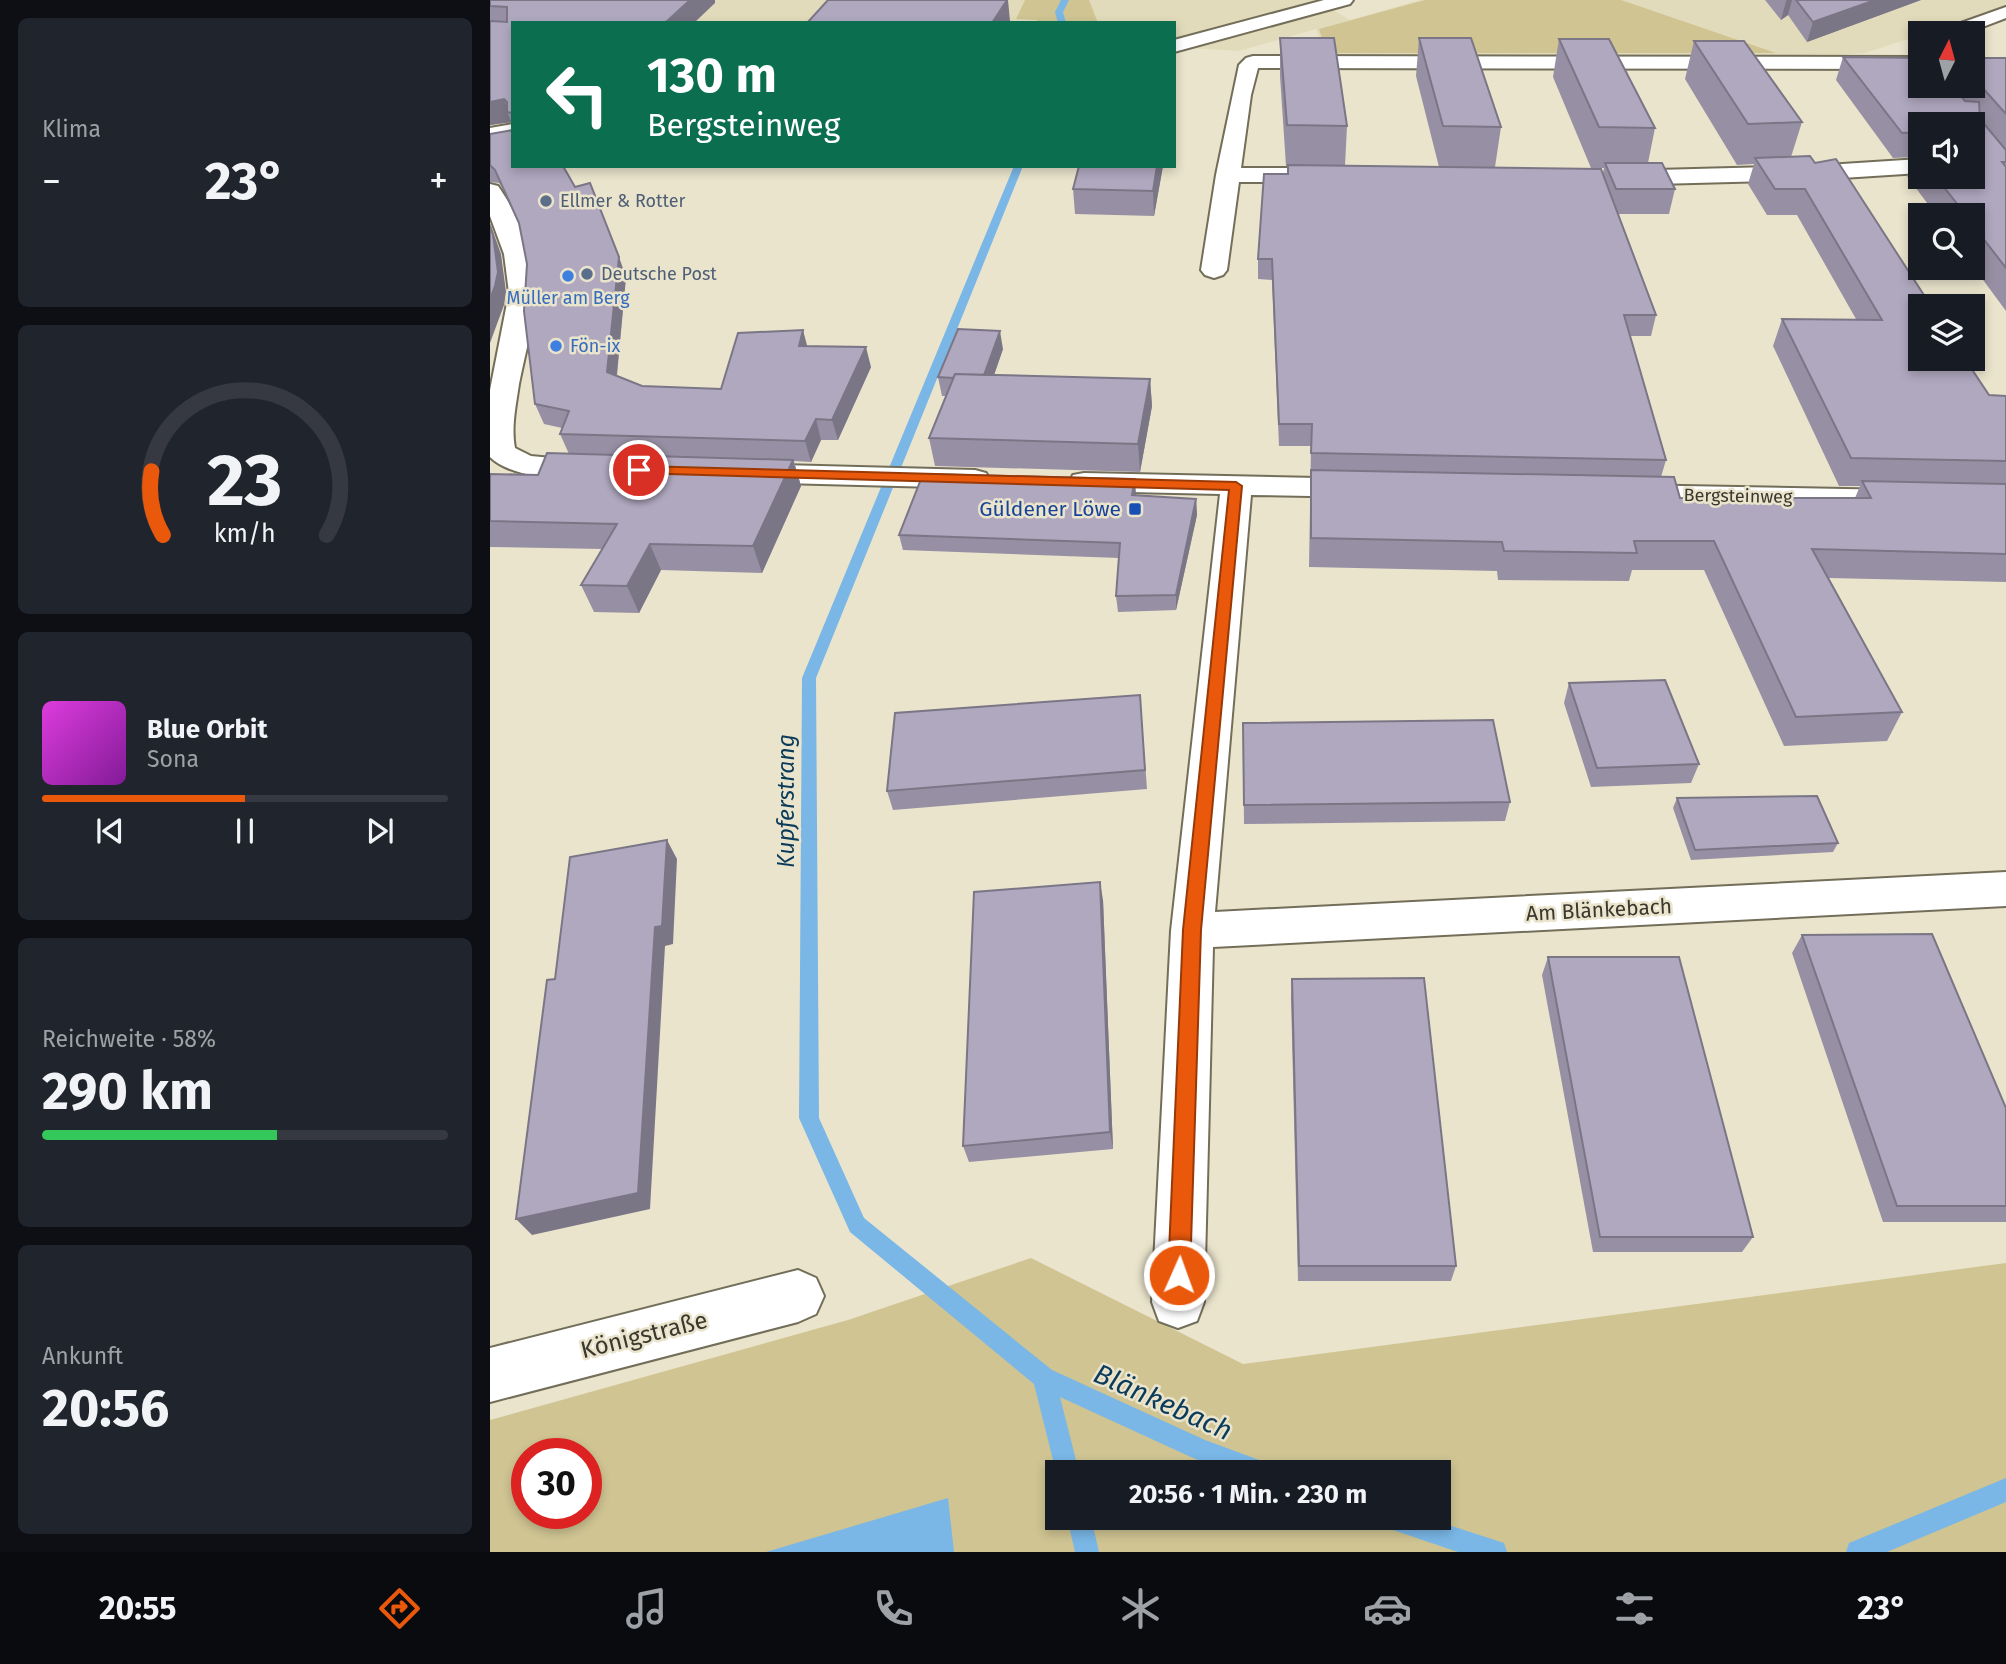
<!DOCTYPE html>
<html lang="de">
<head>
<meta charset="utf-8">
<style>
	:root { --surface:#171b24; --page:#20242c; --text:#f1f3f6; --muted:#9ea1a6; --line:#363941; --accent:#ea580c }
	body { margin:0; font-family:"Fira Sans",sans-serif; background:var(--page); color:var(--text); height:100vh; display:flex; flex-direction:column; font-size:26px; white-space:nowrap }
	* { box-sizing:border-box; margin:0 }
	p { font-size:23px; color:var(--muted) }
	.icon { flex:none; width:38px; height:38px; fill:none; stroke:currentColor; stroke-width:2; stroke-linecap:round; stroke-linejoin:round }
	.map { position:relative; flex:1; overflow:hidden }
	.side { display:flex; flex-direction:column; gap:18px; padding:18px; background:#0d0f14; width:490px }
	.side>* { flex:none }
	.top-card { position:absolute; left:21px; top:21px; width:665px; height:147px; border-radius:0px; box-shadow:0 4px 10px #0003; background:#0b6e4f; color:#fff; overflow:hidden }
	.needle { width:46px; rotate:6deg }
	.tools { position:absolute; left:1418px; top:21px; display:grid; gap:14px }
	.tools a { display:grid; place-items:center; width:77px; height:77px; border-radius:0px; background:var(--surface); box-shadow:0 4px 10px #0003; font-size:35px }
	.speed { position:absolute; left:21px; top:1438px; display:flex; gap:14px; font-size:35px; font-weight:700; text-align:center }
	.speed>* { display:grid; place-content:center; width:91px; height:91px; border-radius:50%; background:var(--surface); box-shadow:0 4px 10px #0003; line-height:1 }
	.speed .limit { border:10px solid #d22; background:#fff; color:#111 }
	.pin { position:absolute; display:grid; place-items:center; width:60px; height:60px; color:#fff; margin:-30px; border:4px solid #fff; border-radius:50%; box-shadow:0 2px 7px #0007 }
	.me { position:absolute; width:77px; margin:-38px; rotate:2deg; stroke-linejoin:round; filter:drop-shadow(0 0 5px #0008) }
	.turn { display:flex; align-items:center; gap:24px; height:147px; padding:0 21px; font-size:32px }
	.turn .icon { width:91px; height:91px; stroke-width:2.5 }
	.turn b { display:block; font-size:49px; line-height:60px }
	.big { font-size:52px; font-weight:700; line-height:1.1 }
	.side .tile { flex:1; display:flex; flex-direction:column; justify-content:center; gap:10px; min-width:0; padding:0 24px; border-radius:10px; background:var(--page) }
	.side .dial { align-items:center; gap:0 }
	.dial svg { height:182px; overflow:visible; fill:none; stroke:var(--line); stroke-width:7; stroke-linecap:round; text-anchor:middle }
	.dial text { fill:var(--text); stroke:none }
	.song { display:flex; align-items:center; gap:21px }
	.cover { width:84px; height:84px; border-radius:10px; background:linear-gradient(135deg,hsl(300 70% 55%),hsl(290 70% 35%)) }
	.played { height:7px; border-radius:4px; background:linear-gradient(90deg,var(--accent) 50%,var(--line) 50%) }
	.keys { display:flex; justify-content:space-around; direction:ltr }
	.heat { display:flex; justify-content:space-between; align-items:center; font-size:38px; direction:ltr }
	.charge { height:10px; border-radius:5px; background:linear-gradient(90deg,#34c759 58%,var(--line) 0) }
	.trip { position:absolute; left:555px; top:1460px; width:406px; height:70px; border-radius:0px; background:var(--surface); box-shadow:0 4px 10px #0003; font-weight:700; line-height:70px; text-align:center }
	.tabs { display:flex; height:112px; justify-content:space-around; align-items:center; background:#090b0e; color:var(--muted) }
	.tabs .icon { width:49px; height:49px }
	.tabs .on { color:var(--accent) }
	.tabs b { font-size:32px; color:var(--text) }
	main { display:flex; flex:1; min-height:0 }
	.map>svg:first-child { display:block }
	.built { fill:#e2dbbb }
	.green { fill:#cfc492; fill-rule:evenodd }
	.water { fill:#7ab7e6 }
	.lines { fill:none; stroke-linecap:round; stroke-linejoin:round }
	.stream { fill:#7ab7e6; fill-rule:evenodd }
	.minor-casing { stroke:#736e59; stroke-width:4 }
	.minor { fill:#fff; fill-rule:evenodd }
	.wall { fill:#9790a4; fill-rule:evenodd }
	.shaded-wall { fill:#7b7686 }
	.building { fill:#b0a8bf; stroke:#7b7686; stroke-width:2 }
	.route { fill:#ea580c; stroke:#983908; stroke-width:2 }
	.service-dot { fill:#5c6f8a; stroke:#eae4cc; stroke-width:2.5 }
	.shop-dot { fill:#3f7fe0; stroke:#eae4cc; stroke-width:2.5 }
	.transit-dot { fill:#1a4fb4; stroke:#eae4cc; stroke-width:2.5 }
	.labels { text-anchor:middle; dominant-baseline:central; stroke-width:5; stroke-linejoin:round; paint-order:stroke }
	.far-service-label { font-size:18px; fill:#4e5e75; stroke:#eae4cc; text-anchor:start }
	.far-shop-label { font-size:18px; fill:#366cbe; stroke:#eae4cc }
	.far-street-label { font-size:18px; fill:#3a382f; stroke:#eae4cc }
	.transit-label { font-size:21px; fill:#164399; stroke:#eae4cc; text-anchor:end }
	.street-label { font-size:21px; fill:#3a382f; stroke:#eae4cc }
	.water-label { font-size:23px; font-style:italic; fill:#0a3b5a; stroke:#eae4cc }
	.near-street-label { font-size:24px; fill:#3a382f; stroke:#eae4cc }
	.near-water-label { font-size:28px; font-style:italic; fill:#0a3b5a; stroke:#eae4cc }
</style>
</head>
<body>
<main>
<section class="side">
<div class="tile"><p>Klima</p>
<div class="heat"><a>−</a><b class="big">23°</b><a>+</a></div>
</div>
<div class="tile dial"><svg viewBox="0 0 100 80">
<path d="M14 69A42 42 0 1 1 86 69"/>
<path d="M14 69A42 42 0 0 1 9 41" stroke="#ea580c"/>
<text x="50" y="56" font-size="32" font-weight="700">23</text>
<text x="50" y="72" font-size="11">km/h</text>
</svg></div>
<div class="tile">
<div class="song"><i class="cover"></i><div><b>Blue Orbit</b><p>Sona</p></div></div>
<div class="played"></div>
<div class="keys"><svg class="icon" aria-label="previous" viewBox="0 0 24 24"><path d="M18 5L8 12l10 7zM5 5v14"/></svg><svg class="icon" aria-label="pause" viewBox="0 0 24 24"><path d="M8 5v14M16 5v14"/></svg><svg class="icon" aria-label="next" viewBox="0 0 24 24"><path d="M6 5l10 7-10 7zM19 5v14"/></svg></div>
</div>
<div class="tile"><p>Reichweite · 58%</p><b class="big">290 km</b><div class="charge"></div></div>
<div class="tile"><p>Ankunft</p><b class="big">20:56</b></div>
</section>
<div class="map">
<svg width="1516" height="1552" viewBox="0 0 1516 1552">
	<rect width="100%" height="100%" fill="#eae4cc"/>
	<path class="built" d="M 0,0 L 826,0 L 860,20 L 930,0 L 1516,0 L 1516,7 L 1375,53 L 1349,55 L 836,55 L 826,29 L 749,51 L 684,47 L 684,23 L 23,23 L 23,130 L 0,134 Z"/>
	<path class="green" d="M 535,0 L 599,0 L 608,23 L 546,23 L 547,20 L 526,19 Z
		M 935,0 L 1131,0 L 1286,53 L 837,53 L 829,29 Z
		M 541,1258 L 753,1364 L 1516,1263 L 1516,1552 L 0,1552 L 0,1420 L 358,1320 ZM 37,1454 L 96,1454 L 96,1514 L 37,1514 ZM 567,1472 L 948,1472 L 948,1517 L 567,1517 Z"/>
	<path class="water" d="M 458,1498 L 464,1552 L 276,1552 Z"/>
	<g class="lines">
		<path class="stream" d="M 571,0 L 579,0 L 573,12 L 576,23 L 568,23 L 565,12 Z
			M 524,166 L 533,166 L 326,678 L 329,1118 L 374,1218 L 562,1370 L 715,1440 L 780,1464 L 784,1472 L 739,1472 L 703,1458 L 570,1397 L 589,1472 L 567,1472 L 567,1476 L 544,1384 L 360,1232 L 309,1118 L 312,678 Z
			M 1516,1478 L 1516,1502 L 1397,1552 L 1356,1552 L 1359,1543 Z
			M 577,1517 L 601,1517 L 609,1552 L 585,1552 Z
			M 884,1517 L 934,1517 L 1014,1543 L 1017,1552 L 968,1552 L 888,1525 Z"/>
		<defs>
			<path id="minor" d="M 834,0 L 863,0 L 860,4 L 684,52 L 684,40 Z
				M 1516,7 L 1516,18 L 1477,33 L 1452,33 L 1454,29 Z
				M 763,56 L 1430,57 L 1430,69 L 768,68 L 761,95 L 751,168 L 826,168 L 834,170 L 837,175 L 834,180 L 826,182 L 749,182 L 737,270 L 733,275 L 724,278 L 715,275 L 711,270 L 726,175 L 749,65 L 756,58 Z
				M 23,124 L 23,136 L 0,140 L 0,128 Z
				M 1430,159 L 1430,173 L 1321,180 L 1128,185 L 1120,183 L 1117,178 L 1120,173 L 1128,171 L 1321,166 Z
				M 0,184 L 8,186 C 28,214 46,258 45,293 C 44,323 35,354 29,384 C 26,405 21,427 25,448 L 41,456 L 115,463 L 119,469 L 115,475 C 85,483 22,479 0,457 L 0,390 L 19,293 L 14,254 L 0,216 Z
				M 255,464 L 485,470 L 496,473 L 500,479 L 496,485 L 485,488 L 255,482 L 244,479 L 240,473 L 244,467 Z
				M 594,473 L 874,479 L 885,481 L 889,488 L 885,495 L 874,497 L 761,495 L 725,912 L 1516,872 L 1516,906 L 723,947 L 714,1302 L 707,1321 L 688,1328 L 669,1321 L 662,1302 L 681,931 L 730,494 L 594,491 L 583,489 L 579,482 L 583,475 Z
				M 1137,485 L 1516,492 L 1516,510 L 1137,503 L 1126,501 L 1121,494 L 1126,487 Z
				M 308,1270 L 326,1278 L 334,1296 L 326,1314 L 308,1322 L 0,1402 L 0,1348 Z"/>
		</defs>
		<use href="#minor" class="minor-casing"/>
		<use href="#minor" class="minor"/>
	</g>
	<path class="wall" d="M 0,0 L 225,0 L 225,3 L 23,23 L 23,127 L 21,122 L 0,125 Z
		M 1275,0 L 1431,0 L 1317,42 L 1298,15 L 1291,20 Z
		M 790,38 L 857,126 L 855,166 L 1113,173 L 1114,168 L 1101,168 L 1063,77 L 1069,39 L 1165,128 L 1158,163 L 1185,189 L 1179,214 L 1128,214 L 1166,315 L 1161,336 L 1140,336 L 1176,460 L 1171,477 L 1190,498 L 1365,498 L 1370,486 L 1349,486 L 1283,346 L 1292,319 L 1366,319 L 1307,215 L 1277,215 L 1258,184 L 1264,164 L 1247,165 L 1195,79 L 1204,41 L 1312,122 L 1301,157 L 1499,395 L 1516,396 L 1516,582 L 1339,578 L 1412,712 L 1397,741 L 1294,746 L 1214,570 L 1142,570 L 1139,581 L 1008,580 L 1007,571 L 819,567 L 821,446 L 789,446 L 782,280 L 768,279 L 768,259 L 797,174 L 798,166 L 796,166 L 790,76 Z
		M 929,38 L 1011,127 L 1005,167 L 949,167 L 926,76 Z
		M 1353,57 L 1430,86 L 1482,86 L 1482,58 L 1516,58 L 1516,311 L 1482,265 L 1482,215 L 1446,215 L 1417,176 L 1424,157 L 1403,158 L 1346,80 ZM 1430,124 L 1482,124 L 1482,177 L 1430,177 Z
		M 0,134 L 136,277 L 127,376 L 152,386 L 231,389 L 317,346 L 381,367 L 348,440 L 331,440 L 321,462 L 304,461 L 311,486 L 272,573 L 171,570 L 149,613 L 104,612 L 91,585 L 112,549 L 0,547 L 0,474 L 48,475 L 79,454 L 70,434 L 72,428 L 54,424 L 45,404 L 37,264 L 29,225 L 13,188 L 9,183 L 0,182 Z
		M 673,166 L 664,216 L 585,214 L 583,189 Z
		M 513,349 L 504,375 L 660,379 L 662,406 L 650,472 L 445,466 L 439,438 L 456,396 L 452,396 L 448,377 Z
		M 646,496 L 706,499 L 707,515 L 686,610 L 628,612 L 626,596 L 629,558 L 413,550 L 409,535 Z
		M 1079,683 L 1209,764 L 1201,783 L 1101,787 L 1074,703 Z
		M 650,695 L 657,789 L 403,810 L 397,791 Z
		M 753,723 L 1020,802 L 1015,821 L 754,824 Z
		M 1187,798 L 1348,843 L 1343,852 L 1201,860 L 1183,808 Z
		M 613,900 L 623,1149 L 479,1162 L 473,1146 Z
		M 1312,935 L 1516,1108 L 1516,1222 L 1393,1222 L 1302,953 Z
		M 1058,957 L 1263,1237 L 1252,1252 L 1103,1252 L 1052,975 Z
		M 802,979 L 966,1266 L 961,1281 L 808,1281 L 801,997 Z"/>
	<path class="shaded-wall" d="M 200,0 L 225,0 L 225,3 L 204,23 L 175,23 Z
		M 517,0 L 518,0 L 520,21 L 519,23 L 502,23 Z
		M 1297,0 L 1302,0 L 1298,15 L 1291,20 L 1296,1 Z
		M 1385,0 L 1431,0 L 1317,42 L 1323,22 Z
		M 14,99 L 19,112 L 17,112 L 21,122 L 0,125 L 0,102 Z
		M 667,166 L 673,166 L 664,216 L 663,191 Z
		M 0,223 L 11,254 L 16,292 L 14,305 L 0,343 Z
		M 129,257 L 136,277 L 125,392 L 117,372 Z
		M 313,330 L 318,349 L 309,346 Z
		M 510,331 L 513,349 L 496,398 L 493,379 Z
		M 376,347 L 381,367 L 348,440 L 342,420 Z
		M 660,379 L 662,406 L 650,472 L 648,444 Z
		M 326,419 L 331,440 L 321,462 L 315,441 Z
		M 303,460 L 311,486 L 272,573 L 263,546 Z
		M 645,479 L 646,494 L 643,511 L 642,495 Z
		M 706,499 L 707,515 L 686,610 L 686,595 Z
		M 160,544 L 171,570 L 149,613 L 137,586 Z
		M 177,840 L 187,859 L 183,944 L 175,946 L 160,1209 L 42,1235 L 26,1219 Z
		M 610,882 L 613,900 L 623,1149 L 620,1132 Z"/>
	<path class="building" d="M 0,0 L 200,0 L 175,23 L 23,23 L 23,113 L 17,112 L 17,102 L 14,99 L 0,102 L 0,21 L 17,22 L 17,7 L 0,6 Z
		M 338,0 L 517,0 L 502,23 L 317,23 Z
		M 1306,0 L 1385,0 L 1323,22 Z
		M 790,38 L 844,38 L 857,126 L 797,125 Z
		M 929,38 L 981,38 L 1011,127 L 953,126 Z
		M 1069,39 L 1119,39 L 1165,128 L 1109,127 Z
		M 1204,41 L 1254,41 L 1312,122 L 1258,124 Z
		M 1353,57 L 1430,58 L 1430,86 L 1463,86 L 1475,101 L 1489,102 L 1490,119 L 1516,150 L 1516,162 L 1512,162 L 1516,167 L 1516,268 L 1482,224 L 1482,215 L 1476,215 L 1446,177 L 1482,177 L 1482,124 L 1430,124 L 1430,132 L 1412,133 Z
		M 1482,58 L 1516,58 L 1516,114 L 1482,76 Z
		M 23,130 L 23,166 L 73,166 L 85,187 L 100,183 L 129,257 L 117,372 L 152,386 L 231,389 L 248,333 L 313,330 L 309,346 L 376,347 L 342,420 L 326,419 L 315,441 L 70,434 L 79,411 L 45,404 L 34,311 L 37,264 L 29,223 L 5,170 L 0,165 L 0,134 Z
		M 1320,156 L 1325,163 L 1346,159 L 1441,306 L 1430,306 L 1430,359 L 1475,359 L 1499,395 L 1516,396 L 1516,461 L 1361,458 L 1292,319 L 1392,320 L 1315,189 L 1285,189 L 1265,158 Z
		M 1115,163 L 1172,163 L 1185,189 L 1126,189 Z
		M 798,165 L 1111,169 L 1166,315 L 1134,315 L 1176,460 L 821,453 L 822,424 L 789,424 L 782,259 L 768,259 L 774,174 L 798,174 Z
		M 589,166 L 667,166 L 663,191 L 583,189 Z
		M 0,226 L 3,235 L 8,272 L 5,286 L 0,299 Z
		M 468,329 L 510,331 L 494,375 L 465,374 L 463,378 L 448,377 Z
		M 465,374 L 660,379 L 648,444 L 439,438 Z
		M 57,453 L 303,460 L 263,546 L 160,544 L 137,586 L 91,585 L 127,524 L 0,521 L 0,474 L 48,475 Z
		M 821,470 L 1184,477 L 1190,498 L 1381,498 L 1372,481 L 1516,484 L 1516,554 L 1322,549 L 1412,712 L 1306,717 L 1224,541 L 1144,541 L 1147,553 L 1014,551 L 1012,542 L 821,538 Z
		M 433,474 L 645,479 L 642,495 L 706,499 L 686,595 L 626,596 L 630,543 L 409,535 Z
		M 1175,680 L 1209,764 L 1107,768 L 1079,683 Z
		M 650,695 L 655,770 L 397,791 L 405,713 Z
		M 1003,720 L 1020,802 L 754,805 L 753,723 Z
		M 1327,796 L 1348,843 L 1205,850 L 1187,798 Z
		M 177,840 L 172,926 L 165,927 L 148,1193 L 26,1219 L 57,980 L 65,979 L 80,857 Z
		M 610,882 L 620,1132 L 473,1146 L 484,892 Z
		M 1442,934 L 1516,1108 L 1516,1206 L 1407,1206 L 1312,935 Z
		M 1058,957 L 1189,957 L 1263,1237 L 1110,1237 Z
		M 934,978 L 966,1266 L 809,1266 L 802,979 Z"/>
	<path class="route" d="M 149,466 L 746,482 L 752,486 L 711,930 L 700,1275 L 696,1283 L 689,1286 L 681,1283 L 678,1275 L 693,930 L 739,490 L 144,473 L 144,468 Z"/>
	<g class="service-dot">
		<circle cx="56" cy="201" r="7"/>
		<circle cx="97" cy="274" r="7"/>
	</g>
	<g class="shop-dot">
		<circle cx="78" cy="276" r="7"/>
		<circle cx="66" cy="346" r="7"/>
	</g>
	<rect class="transit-dot" x="638" y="502" width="14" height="14" rx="3.5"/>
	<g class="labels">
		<g class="far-service-label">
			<text x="70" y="201">Ellmer &amp; Rotter</text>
			<text x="111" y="274">Deutsche Post</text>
		</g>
		<g class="far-shop-label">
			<text x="78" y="298">Müller am Berg</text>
			<text x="80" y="346" text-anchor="start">Fön-ix</text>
		</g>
		<g class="far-street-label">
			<text transform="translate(1248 496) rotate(1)">Bergsteinweg</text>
		</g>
		<g class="transit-label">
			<text x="631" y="509">Güldener Löwe</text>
		</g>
		<g class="street-label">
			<text transform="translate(1109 910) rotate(-3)">Am Blänkebach</text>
		</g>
		<g class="water-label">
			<text transform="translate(296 801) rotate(-90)">Kupferstrang</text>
		</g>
		<g class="near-street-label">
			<text transform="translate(154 1335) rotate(-14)">Königstraße</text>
		</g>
		<g class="near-water-label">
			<text transform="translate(673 1402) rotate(24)">Blänkebach</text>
		</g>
	</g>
</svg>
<div class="tools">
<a><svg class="needle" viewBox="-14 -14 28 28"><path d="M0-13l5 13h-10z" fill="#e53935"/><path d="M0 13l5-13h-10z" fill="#9ea1a6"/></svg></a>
<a><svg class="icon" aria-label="sound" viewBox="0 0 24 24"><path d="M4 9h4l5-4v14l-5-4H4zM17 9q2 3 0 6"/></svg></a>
<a><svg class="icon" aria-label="search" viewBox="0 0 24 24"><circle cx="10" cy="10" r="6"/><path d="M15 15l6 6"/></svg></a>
<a><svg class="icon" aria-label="layers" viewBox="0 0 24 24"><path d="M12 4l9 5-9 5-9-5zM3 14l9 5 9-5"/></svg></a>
</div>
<div class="speed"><div class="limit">30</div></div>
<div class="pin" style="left:149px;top:470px;background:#d93025"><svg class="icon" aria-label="arrive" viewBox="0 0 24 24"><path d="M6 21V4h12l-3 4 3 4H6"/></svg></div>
<svg class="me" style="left:689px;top:1275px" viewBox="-20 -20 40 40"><circle r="17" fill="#ea580c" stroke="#fff" stroke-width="3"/><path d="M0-11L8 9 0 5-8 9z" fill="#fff"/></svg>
<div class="trip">20:56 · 1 Min. · 230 m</div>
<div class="top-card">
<div class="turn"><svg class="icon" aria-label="left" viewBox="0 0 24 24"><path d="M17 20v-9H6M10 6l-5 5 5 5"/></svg><div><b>130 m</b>Bergsteinweg</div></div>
</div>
</div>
</main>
<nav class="tabs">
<b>20:55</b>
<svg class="icon on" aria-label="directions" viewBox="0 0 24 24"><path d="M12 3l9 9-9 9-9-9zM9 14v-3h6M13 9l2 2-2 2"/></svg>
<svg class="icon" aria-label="music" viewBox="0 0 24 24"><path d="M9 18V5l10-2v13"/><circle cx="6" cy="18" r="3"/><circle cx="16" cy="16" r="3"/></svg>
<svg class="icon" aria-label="phone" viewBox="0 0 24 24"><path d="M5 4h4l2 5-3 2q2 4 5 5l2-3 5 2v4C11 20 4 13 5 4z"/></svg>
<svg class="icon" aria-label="climate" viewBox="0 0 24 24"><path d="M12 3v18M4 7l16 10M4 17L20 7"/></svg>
<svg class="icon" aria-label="car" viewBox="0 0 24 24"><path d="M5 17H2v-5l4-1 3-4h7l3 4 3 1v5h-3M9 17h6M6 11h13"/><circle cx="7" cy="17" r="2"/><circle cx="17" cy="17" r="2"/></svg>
<svg class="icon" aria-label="filters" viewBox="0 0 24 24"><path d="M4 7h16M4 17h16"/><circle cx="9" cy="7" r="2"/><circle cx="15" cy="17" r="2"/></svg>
<b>23°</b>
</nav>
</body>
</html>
